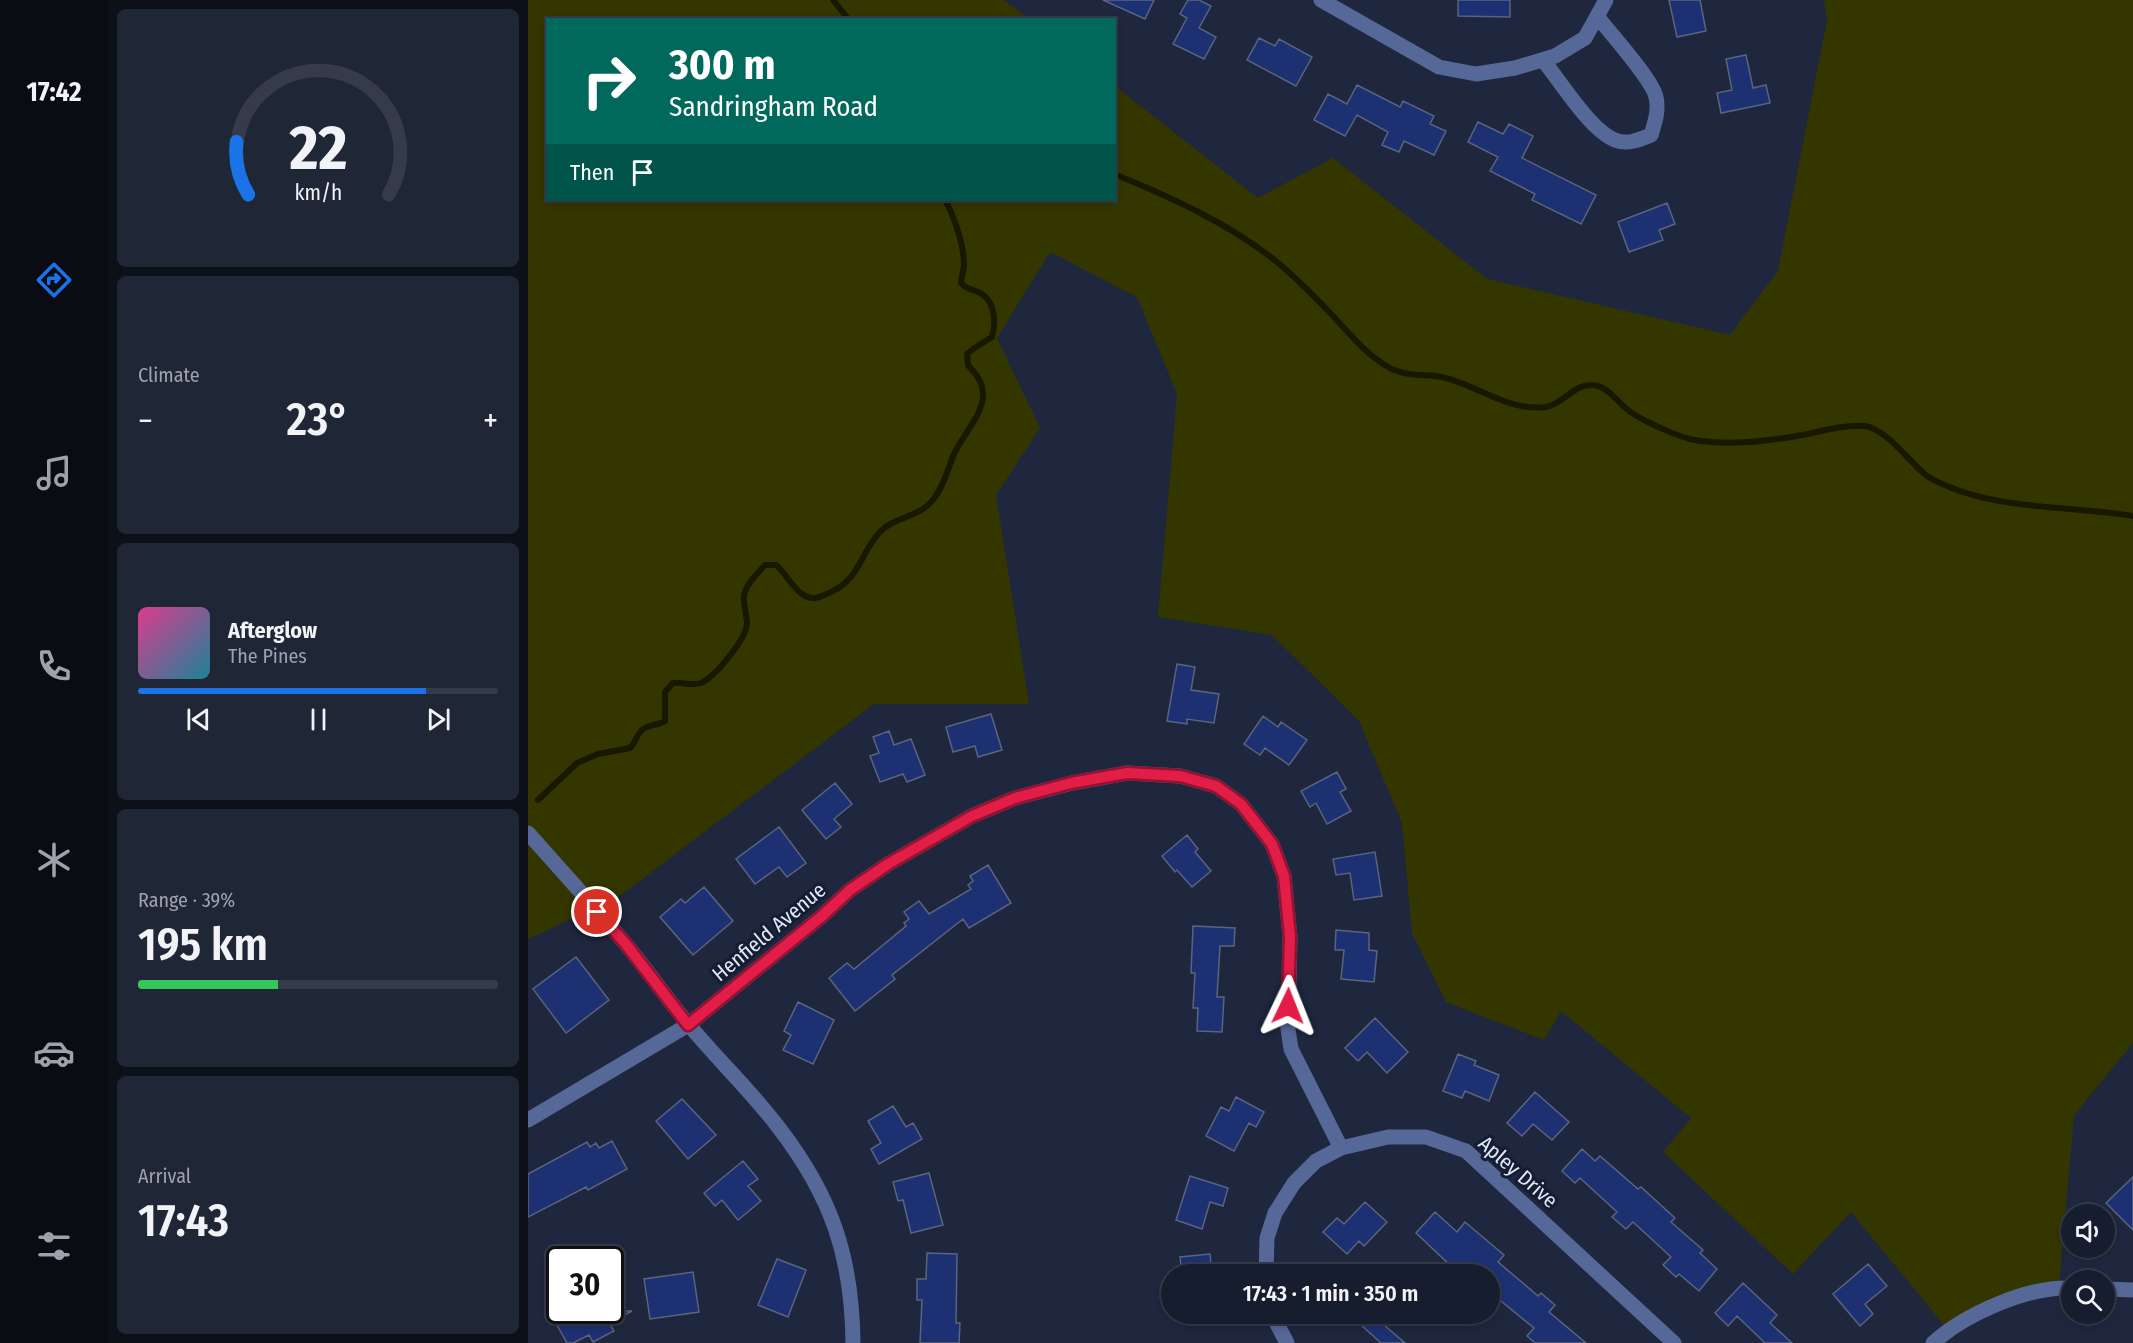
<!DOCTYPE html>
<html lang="en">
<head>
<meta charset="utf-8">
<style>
	:root { --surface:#161d2e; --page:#1f2636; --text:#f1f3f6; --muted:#9ea2aa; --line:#353b4a; --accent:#1a73e8 }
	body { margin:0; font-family:"Fira Sans Condensed",sans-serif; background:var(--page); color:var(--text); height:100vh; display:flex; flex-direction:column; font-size:22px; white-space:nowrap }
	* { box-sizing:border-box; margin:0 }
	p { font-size:20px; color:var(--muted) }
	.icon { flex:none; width:33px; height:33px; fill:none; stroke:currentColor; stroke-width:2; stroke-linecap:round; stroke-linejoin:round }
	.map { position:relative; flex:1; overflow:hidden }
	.sheet { display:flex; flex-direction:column; gap:9px; padding:9px; background:#0c1019; width:420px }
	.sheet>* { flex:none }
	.banner { position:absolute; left:18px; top:18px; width:570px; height:183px; border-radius:0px; box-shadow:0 3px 9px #0003,0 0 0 2px var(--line); background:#00695c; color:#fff; overflow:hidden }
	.buttons { position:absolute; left:1533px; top:1204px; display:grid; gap:12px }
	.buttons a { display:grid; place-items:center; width:54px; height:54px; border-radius:50%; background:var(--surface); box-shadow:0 3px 9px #0003,0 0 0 2px var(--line); font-size:30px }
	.speed { position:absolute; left:18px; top:1246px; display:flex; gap:12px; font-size:30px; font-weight:700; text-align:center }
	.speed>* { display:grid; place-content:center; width:78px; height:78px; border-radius:50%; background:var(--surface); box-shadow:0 3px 9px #0003,0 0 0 2px var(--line); line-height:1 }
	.speed .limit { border:3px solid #111; border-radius:9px; background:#fff; color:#111 }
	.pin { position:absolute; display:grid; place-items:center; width:51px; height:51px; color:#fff; margin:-26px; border:3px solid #fff; border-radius:50%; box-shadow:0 2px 6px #0007 }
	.me { position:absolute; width:66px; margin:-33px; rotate:2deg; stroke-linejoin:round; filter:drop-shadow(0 0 4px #0008) }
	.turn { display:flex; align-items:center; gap:21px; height:126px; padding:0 24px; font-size:27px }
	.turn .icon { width:78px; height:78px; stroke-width:2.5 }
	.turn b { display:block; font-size:42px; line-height:51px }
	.then { display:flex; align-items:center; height:57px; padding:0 24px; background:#0003; gap:12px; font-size:22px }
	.big { font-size:45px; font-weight:600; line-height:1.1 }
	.sheet .card { flex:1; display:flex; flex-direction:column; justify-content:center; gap:9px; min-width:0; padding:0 21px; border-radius:9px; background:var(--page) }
	.sheet .dial { align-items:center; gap:0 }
	.dial svg { height:156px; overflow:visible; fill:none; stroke:var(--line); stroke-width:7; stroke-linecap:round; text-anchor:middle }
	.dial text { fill:var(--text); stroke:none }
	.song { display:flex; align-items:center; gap:18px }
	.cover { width:72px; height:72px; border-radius:9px; background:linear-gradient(135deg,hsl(330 70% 55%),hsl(190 70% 35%)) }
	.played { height:6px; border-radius:3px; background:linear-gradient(90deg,var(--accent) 80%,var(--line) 80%) }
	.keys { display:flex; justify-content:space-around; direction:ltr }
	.heat { display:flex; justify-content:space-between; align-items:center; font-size:33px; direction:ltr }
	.charge { height:9px; border-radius:4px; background:linear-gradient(90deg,#34c759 39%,var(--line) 0) }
	.trip { position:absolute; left:633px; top:1264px; width:339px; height:60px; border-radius:30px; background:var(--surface); box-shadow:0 3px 9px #0003,0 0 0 2px var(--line); font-weight:600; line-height:60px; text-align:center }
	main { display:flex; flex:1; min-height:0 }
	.menu { display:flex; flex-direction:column; width:108px; justify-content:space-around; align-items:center; background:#090c12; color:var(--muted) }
	.menu .icon { width:42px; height:42px }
	.menu .selected { color:var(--accent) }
	.menu b { font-size:27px; color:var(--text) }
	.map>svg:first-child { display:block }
	.green { fill:#343600 }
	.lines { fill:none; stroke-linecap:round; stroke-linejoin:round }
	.stream { stroke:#171800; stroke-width:6 }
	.building { fill:#1d3072; stroke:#59647e; stroke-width:1.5 }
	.minor { stroke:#566898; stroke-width:15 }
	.route-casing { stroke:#92132f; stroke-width:15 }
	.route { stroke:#e11d48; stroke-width:10 }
	.labels { text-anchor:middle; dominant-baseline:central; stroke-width:6; stroke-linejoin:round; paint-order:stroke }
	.street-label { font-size:21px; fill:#e1e8f7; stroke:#151d33 }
</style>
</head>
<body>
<main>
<nav class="menu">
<b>17:42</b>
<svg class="icon selected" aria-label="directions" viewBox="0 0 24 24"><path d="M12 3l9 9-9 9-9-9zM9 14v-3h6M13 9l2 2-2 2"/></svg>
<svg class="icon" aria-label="music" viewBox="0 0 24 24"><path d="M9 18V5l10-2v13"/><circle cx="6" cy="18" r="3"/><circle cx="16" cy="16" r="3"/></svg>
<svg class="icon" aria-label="phone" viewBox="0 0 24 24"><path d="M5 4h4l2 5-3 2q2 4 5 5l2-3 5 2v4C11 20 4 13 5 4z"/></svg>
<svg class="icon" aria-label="climate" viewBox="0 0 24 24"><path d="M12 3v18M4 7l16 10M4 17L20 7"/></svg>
<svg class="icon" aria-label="car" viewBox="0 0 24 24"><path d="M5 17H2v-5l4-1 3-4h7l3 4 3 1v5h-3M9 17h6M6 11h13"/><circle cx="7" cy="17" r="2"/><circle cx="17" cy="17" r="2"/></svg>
<svg class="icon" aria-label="filters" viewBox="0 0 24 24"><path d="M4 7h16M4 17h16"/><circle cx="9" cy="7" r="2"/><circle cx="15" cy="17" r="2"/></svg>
</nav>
<section class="sheet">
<div class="card dial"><svg viewBox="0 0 100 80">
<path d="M14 69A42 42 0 1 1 86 69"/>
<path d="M14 69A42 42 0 0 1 8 42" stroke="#1a73e8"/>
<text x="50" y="56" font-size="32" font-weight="700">22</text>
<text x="50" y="72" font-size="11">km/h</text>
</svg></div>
<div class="card"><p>Climate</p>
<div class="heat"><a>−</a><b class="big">23°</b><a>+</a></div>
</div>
<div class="card">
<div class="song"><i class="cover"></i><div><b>Afterglow</b><p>The Pines</p></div></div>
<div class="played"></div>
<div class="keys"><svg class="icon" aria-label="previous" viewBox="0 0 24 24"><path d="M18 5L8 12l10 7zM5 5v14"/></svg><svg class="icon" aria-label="pause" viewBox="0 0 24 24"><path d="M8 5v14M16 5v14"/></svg><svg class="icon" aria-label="next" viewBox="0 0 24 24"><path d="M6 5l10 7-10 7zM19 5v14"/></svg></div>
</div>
<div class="card"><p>Range · 39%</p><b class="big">195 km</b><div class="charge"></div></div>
<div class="card"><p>Arrival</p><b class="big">17:43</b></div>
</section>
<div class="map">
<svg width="1605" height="1343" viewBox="0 0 1605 1343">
	<rect width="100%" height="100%" fill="#1e273e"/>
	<path class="green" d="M 0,0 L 476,0 L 501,19 L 20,20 L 20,200 L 586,200 L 587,86 L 730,198 L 805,158 L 959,279 L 1202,335 L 1250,271 L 1299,20 L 1296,0 L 1605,0 L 1605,1043 L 1546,1115 L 1531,1287 L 1420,1330 L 1323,1212 L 1265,1274 L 1135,1152 L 1163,1118 L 1033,1011 L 1016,1040 L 918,1002 L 884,933 L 874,823 L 831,721 L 744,635 L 630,617 L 649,394 L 609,297 L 522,252 L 469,338 L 512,428 L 468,495 L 501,704 L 346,704 L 89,898 L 0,939 Z"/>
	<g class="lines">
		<path class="stream" d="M 305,0 L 321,20
			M 586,174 C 643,197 709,227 756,268 C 773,283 789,299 805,316 C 823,335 840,357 864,369 C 881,377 897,374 914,377 C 949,385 981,412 1018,407 C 1035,404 1045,385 1063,385 C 1079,384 1091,405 1104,413 C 1118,422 1152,438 1167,440 C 1203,446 1240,441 1275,435 C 1294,431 1318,424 1337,426 C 1360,430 1381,462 1399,476 C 1405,480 1412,483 1419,486 C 1474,510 1546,506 1605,516
			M 10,800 L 49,763 L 70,754 L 102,748 C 108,743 108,736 113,731 C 119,724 130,726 137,721 L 137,692 L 145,683 C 154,682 164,686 173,683 C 187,677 218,639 219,624 C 219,615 215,605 216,596 C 218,584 229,574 237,565 L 248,565 C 259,574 269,597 284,598 C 289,599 296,595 301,593 C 333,579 331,554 352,532 C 365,518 385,518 399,506 C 414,493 419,471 426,454 C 435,435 453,417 455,397 C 456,383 448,374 440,365 L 439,354 L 445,349 L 464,337 C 468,324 467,303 455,295 C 448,289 439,291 433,283 C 433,277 436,271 436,264 C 436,245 426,216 417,200"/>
	</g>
	<path class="building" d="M 575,0 L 626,0 L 617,19 Z
		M 660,0 L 671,0 L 683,6 L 671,28 L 688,37 L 676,59 L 645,44 L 659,18 L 652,14 Z
		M 930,0 L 982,0 L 982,17 L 930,16 Z
		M 1141,0 L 1172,0 L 1178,31 L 1149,37 Z
		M 731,38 L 747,46 L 751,39 L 784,57 L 768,86 L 719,60 Z
		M 1218,55 L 1225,88 L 1238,85 L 1242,103 L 1193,113 L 1189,93 L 1204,90 L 1198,59 Z
		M 829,85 L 872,107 L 875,101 L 906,116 L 902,124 L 918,131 L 906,155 L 876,141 L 871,152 L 854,145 L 860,132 L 829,115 L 817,136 L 786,120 L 800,94 L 819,104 Z
		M 950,122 L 975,134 L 981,124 L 1005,136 L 994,158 L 1068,195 L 1053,224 L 1004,200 L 1007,194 L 962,171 L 970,157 L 940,142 Z
		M 1139,203 L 1147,224 L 1131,230 L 1135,240 L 1101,252 L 1090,222 Z
		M 649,664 L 667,667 L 663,690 L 691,694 L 686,723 L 659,719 L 659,724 L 639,721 Z
		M 463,714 L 474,750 L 450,757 L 447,746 L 425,752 L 418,727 Z
		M 735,716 L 750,727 L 753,722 L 779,740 L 761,765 L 737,748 L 732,755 L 716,744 Z
		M 361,731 L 366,745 L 383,739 L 397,775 L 379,782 L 375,774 L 352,782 L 342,756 L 351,753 L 345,737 Z
		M 809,772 L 818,789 L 812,792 L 823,811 L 799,824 L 788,803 L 782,807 L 773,791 Z
		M 307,783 L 324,804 L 306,819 L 313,827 L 298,839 L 274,810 Z
		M 251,827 L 278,863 L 259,877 L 251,867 L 227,884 L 208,859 Z
		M 659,835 L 670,849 L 667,852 L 683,871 L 664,887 L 649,870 L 647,872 L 634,856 Z
		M 847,852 L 854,896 L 826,900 L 822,873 L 808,875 L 805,859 Z
		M 460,865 L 483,903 L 441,928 L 435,919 L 364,975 L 367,979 L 327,1011 L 301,978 L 319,963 L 326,969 L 378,926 L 376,923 L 381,919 L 376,912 L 391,901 L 401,914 L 443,889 L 440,885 L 445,881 L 442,876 Z
		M 176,887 L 205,921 L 165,955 L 132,917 L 153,899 L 157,903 Z
		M 665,926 L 707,928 L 706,946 L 692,946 L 689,997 L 696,997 L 694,1032 L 669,1031 L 670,1008 L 665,1008 L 667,973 L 663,973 Z
		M 808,930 L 841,933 L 841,950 L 849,951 L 846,982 L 813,979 L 816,950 L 807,950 Z
		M 48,957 L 81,1000 L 38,1033 L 5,989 Z
		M 270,1002 L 306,1020 L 285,1064 L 255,1050 L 263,1035 L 256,1031 Z
		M 847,1018 L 880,1052 L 859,1073 L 839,1052 L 830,1061 L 817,1048 Z
		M 930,1054 L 948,1061 L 946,1065 L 971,1075 L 961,1101 L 937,1091 L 934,1098 L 915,1091 Z
		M 1007,1092 L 1041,1122 L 1024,1140 L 1005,1124 L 994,1136 L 979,1123 Z
		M 708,1097 L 736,1112 L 728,1127 L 721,1123 L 706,1151 L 678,1136 L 693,1107 L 701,1111 Z
		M 154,1099 L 188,1135 L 160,1159 L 128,1121 Z
		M 365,1106 L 378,1127 L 385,1123 L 394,1139 L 351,1164 L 343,1149 L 353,1143 L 340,1121 Z
		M 84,1141 L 99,1169 L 60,1190 L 58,1187 L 0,1217 L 0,1174 L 59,1142 L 62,1147 L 68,1143 L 71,1148 Z
		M 1054,1149 L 1067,1161 L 1072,1156 L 1110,1189 L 1113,1187 L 1147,1218 L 1143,1222 L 1175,1250 L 1172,1253 L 1189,1269 L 1171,1291 L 1151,1274 L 1148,1277 L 1135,1265 L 1143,1257 L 1105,1222 L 1098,1229 L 1084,1217 L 1089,1212 L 1052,1178 L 1047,1183 L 1034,1171 Z
		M 215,1161 L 230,1179 L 220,1186 L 233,1201 L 210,1220 L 194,1200 L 187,1206 L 176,1193 Z
		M 401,1173 L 415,1225 L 383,1233 L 375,1200 L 370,1201 L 365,1182 Z
		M 662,1176 L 700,1188 L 695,1206 L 682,1202 L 674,1229 L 648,1220 Z
		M 1605,1177 L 1605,1230 L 1578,1203 Z
		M 837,1202 L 859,1222 L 836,1246 L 831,1241 L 819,1254 L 795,1232 L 809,1218 L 816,1224 Z
		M 907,1212 L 929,1232 L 937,1222 L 976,1255 L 970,1262 L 1010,1296 L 1013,1293 L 1027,1305 L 1021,1312 L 1058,1343 L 1007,1343 L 999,1336 L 1006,1328 L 962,1292 L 962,1275 L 940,1275 L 925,1263 L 923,1266 L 888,1233 Z
		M 399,1253 L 429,1254 L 428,1323 L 432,1323 L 431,1343 L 392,1343 L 394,1300 L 389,1300 L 389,1279 L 398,1279 Z
		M 682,1254 L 684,1273 L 654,1275 L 652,1257 Z
		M 249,1259 L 278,1270 L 260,1317 L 230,1305 Z
		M 1340,1264 L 1359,1286 L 1337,1304 L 1345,1314 L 1332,1326 L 1305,1294 Z
		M 165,1272 L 171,1312 L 122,1319 L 116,1279 Z
		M 1215,1283 L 1249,1315 L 1242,1323 L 1264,1343 L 1237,1343 L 1209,1316 L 1200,1326 L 1187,1313 Z
		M 21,1311 L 104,1311 L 81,1323 L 86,1331 L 65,1342 L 61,1335 L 45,1343 L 39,1343 Z
		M 821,1314 L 866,1314 L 856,1325 L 877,1343 L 853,1343 Z"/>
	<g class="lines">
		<path class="minor" d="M 793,0 L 911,67 L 948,74 L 987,68 L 1027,56 L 1057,38 L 1078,0
			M 1015,60 C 1032,81 1062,130 1087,140 C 1099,145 1111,140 1123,135 C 1127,122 1131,111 1128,97 C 1124,79 1082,33 1069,16
			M 0,833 C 32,869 65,905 96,942 C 119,969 138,998 161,1025 C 190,1060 224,1092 251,1128 C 304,1197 324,1257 325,1343
			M 0,1120 L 160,1025 L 294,916 L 322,890 L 360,864 L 444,816 L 487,798 L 544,783 L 599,773 L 652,776 L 688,786 L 713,804 L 744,844 L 756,876 L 762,937 L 760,1029 L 763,1049 L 813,1148
			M 738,1275 L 739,1238 L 747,1213 L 766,1183 L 788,1161 L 813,1148 L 860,1137 L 898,1137 L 938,1151 L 1146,1343
			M 1576,1289 L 1605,1290
			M 744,1314 L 759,1343
			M 1405,1343 C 1437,1314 1500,1286 1544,1288"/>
	</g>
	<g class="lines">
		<defs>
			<path id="route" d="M 69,912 L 97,943 L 160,1025 L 294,916 L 322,890 L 360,864 L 444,816 L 487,798 L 543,783 L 599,773 L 652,776 L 688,786 L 713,804 L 744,844 L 756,876 L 762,937 L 760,1006"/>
		</defs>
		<use href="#route" class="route-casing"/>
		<use href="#route" class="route"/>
	</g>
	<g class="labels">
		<g class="street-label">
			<text transform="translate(241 932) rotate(-40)">Henfield Avenue</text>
			<text transform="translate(990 1172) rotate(41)">Apley Drive</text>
		</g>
	</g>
</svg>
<div class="buttons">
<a><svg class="icon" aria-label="sound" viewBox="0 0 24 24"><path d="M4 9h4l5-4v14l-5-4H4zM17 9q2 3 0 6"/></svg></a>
<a><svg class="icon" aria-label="search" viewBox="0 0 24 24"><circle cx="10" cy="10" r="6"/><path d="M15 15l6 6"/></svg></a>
</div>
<div class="speed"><div class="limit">30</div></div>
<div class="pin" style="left:69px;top:912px;background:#d93025"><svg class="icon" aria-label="arrive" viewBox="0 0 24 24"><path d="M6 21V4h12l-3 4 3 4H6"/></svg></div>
<svg class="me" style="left:760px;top:1006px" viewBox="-20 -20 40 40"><path d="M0-17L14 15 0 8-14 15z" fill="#e11d48" stroke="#fff" stroke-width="4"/></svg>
<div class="trip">17:43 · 1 min · 350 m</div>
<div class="banner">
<div class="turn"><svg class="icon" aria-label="right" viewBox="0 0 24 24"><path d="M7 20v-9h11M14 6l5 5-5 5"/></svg><div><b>300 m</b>Sandringham Road</div></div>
<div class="then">Then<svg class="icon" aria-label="arrive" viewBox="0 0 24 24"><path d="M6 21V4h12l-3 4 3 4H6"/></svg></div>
</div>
</div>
</main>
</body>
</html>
